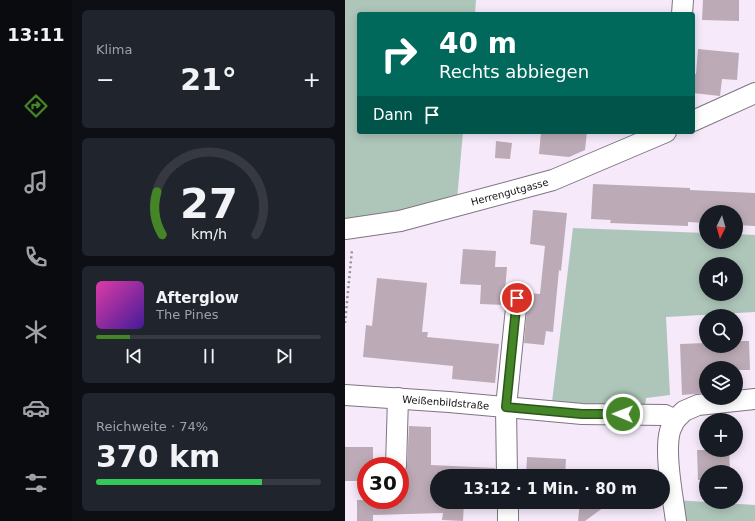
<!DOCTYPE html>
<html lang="de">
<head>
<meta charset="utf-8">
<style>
	:root { --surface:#171b24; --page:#20242c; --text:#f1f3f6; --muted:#9ea1a6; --line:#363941; --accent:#438527 }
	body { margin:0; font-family:"DejaVu Sans",sans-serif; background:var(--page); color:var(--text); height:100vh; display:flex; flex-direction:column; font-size:15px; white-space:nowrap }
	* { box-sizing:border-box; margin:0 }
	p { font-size:13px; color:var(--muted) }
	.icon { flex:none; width:22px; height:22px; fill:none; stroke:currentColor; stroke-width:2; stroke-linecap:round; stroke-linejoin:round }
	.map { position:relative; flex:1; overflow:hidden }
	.panel { display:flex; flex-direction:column; gap:10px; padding:10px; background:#0d0f14; width:273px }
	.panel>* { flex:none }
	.top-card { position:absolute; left:12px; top:12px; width:338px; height:122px; border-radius:4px; box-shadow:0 2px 10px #0003; background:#00695c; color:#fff; overflow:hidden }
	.needle { width:26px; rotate:185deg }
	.tools { position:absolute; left:354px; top:205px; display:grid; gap:8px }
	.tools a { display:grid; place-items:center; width:44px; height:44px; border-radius:50%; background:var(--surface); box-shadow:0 2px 10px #0003; font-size:20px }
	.speed { position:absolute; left:12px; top:457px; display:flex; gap:8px; font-size:20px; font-weight:700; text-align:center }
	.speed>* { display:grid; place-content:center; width:52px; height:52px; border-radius:50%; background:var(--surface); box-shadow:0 2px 10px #0003; line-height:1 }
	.speed .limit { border:6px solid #d22; background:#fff; color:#111 }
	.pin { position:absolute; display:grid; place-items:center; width:34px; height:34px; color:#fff; margin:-17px; border:2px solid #fff; border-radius:50%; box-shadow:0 1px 4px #0007 }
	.me { position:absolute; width:44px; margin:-22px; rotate:271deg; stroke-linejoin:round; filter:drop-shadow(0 0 3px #0008) }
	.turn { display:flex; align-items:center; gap:14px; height:84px; padding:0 16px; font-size:18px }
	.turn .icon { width:52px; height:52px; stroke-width:2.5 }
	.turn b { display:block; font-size:28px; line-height:34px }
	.then { display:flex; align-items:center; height:38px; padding:0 16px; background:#0003; gap:8px; font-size:15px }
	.big { font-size:30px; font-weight:700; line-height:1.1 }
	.panel .card { flex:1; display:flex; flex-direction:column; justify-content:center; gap:6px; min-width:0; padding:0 14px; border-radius:6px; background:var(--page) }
	.panel .dial { align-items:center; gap:0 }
	.dial svg { height:104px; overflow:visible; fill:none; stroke:var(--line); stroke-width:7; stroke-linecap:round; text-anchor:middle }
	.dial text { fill:var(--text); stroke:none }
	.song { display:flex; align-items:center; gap:12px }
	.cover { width:48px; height:48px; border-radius:6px; background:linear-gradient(135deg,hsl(320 70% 55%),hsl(260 70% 35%)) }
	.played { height:4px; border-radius:2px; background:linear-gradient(90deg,var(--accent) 15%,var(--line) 15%) }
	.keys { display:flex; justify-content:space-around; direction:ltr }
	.heat { display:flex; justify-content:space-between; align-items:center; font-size:22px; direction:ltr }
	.charge { height:6px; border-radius:3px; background:linear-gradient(90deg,#34c759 74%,var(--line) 0) }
	.trip { position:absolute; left:85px; top:469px; width:240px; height:40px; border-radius:20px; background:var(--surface); box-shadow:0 2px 10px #0003; font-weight:700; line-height:40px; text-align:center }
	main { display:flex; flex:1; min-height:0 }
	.tabs { display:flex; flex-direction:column; width:72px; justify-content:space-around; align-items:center; background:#090b0e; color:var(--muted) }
	.tabs .icon { width:28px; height:28px }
	.tabs .current { color:var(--accent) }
	.tabs b { font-size:18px; color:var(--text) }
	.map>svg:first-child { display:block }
	.green { fill:#aec6b9; fill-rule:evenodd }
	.building { fill:#bcabb6 }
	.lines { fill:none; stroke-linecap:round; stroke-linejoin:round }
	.minor-casing { stroke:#7e7483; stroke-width:22 }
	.path { stroke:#978f9b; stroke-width:2.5; stroke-dasharray:2 3; stroke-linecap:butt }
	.minor { stroke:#fff; stroke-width:20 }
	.route-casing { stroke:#2c5619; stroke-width:10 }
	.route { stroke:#438527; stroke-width:7 }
	.labels { text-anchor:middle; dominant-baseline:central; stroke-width:4; stroke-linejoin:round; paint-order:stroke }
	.street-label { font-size:10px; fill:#141116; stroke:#f5e9fa }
</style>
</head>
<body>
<main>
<nav class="tabs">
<b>13:11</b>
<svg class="icon current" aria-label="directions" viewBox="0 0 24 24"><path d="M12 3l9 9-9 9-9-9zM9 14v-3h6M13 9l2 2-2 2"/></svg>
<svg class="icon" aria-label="music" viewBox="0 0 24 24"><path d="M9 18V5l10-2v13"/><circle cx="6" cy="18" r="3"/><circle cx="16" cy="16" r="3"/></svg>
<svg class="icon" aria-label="phone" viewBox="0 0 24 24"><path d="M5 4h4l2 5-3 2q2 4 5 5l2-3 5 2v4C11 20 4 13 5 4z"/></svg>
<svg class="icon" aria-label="climate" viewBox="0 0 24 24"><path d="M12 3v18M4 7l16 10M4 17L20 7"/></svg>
<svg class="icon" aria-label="car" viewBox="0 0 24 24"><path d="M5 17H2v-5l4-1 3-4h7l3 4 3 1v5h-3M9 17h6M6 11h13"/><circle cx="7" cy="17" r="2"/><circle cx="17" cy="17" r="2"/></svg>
<svg class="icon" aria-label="filters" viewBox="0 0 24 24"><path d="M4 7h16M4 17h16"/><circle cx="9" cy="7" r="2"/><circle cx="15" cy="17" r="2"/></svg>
</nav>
<section class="panel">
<div class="card"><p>Klima</p>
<div class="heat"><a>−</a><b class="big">21°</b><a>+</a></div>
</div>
<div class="card dial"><svg viewBox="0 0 100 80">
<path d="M14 69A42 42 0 1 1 86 69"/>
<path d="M14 69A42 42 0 0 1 10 36" stroke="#438527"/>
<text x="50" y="56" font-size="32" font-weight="700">27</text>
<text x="50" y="72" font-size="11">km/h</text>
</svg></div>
<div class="card">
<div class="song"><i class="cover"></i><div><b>Afterglow</b><p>The Pines</p></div></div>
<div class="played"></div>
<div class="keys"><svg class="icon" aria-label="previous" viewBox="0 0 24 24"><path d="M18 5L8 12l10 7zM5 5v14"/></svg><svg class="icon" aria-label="pause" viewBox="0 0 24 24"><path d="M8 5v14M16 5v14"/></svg><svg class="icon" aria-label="next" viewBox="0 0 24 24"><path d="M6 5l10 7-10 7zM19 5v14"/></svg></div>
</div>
<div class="card"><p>Reichweite · 74%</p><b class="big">370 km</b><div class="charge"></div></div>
</section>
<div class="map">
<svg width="410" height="521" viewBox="0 0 410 521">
	<rect width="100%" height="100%" fill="#f5e9fa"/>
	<path class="green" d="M 0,0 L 131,0 L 130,14 L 14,14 L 14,132 L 118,132 L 112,200 L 9,220 L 0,221 Z
		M 228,228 L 361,233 L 361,242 L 391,242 L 391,234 L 410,235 L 410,312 L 321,317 L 325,395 L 301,398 L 300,407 L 207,402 ZM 361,264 L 391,264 L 391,294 L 361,294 Z
		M 330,500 L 410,505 L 410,521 L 333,521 Z"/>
	<path class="building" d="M 358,0 L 394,0 L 394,21 L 357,20 Z
		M 353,49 L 394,53 L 392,80 L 377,79 L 375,96 L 348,93 L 348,74 L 351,74 Z
		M 196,132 L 242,132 L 240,150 L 224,157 L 194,154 Z
		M 151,141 L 167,143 L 165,159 L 150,158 Z
		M 248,184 L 345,188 L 345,190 L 410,193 L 410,226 L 391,225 L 391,212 L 361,212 L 361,223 L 343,222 L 343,226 L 265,223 L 266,220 L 246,219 Z
		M 188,210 L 222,213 L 216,271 L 214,270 L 208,332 L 201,331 L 199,345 L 179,343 L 183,299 L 182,293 L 195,294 L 200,246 L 185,244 Z
		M 118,249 L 151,251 L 150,267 L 162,267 L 160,291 L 163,291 L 161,296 L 160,305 L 135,304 L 136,285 L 115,284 Z
		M 32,278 L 82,283 L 77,332 L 83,332 L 82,337 L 154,344 L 150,383 L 107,379 L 108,366 L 18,357 L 21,325 L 27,326 Z
		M 391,341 L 404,341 L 405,370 L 391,370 L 391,368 L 361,368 L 361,393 L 337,395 L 335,344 L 361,343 L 361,346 L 391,346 Z
		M 64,426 L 86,427 L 86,465 L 150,468 L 150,476 L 92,476 L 92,502 L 148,502 L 148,504 L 119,502 L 118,521 L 97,520 L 98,513 L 28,515 L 28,521 L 12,521 L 12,500 L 55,500 L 55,478 L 58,478 L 58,475 L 61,472 L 62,466 Z
		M 0,447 L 28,447 L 28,466 L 21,466 L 21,481 L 0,481 Z
		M 352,450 L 384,450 L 385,472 L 361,472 L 361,480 L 353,480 Z
		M 182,457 L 221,459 L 220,476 L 181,476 Z
		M 235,502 L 266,502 L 240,521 L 233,521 Z"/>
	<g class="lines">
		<defs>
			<g id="minor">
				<path d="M 337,14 L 338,0"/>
				<path d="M 348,121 L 410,93"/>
				<path id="s1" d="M 0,229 L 55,221 L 208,180 L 321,132"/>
				<path id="s2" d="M 0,395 L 104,402 L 237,414 L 320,415 L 330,420 L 339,411 L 353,405 L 410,399"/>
				<path d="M 330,420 C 328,424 326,428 325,431 C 319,453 328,498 331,521"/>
				<path d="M 51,466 L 53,398"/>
				<path d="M 162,476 L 161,407 L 172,298"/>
				<path d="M 163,502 L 163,521"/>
			</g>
		</defs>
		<use href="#minor" class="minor-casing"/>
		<path class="path" d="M 0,323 L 7,249"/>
		<use href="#minor" class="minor"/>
	</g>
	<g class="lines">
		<defs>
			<path id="route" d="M 172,298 L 161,407 L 237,414 L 278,414"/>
		</defs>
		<use href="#route" class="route-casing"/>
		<use href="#route" class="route"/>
	</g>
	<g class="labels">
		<g class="street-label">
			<text stroke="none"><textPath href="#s1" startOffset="169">Herrengutgasse</textPath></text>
			<text stroke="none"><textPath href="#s2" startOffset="101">Weißenbildstraße</textPath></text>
		</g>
	</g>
</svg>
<div class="tools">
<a><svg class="needle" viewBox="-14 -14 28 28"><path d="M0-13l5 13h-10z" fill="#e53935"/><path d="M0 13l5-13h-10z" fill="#9ea1a6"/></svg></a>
<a><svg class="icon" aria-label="sound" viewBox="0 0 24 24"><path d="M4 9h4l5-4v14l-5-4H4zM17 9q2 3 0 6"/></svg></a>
<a><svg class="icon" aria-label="search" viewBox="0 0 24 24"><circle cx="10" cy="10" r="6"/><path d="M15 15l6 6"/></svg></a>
<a><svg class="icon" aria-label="layers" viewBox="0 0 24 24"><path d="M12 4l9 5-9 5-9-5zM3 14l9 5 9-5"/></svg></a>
<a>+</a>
<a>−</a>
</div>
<div class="speed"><div class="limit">30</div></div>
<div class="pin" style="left:172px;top:298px;background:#d93025"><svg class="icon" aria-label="arrive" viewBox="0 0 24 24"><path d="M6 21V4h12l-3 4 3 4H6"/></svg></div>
<svg class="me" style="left:278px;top:414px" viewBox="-20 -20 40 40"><circle r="17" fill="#438527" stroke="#fff" stroke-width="3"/><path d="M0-11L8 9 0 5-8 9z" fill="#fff"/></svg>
<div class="trip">13:12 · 1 Min. · 80 m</div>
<div class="top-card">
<div class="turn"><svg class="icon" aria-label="right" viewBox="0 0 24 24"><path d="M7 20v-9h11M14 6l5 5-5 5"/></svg><div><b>40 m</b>Rechts abbiegen</div></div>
<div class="then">Dann<svg class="icon" aria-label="arrive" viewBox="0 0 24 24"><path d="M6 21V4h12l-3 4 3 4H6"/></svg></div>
</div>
</div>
</main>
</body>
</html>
